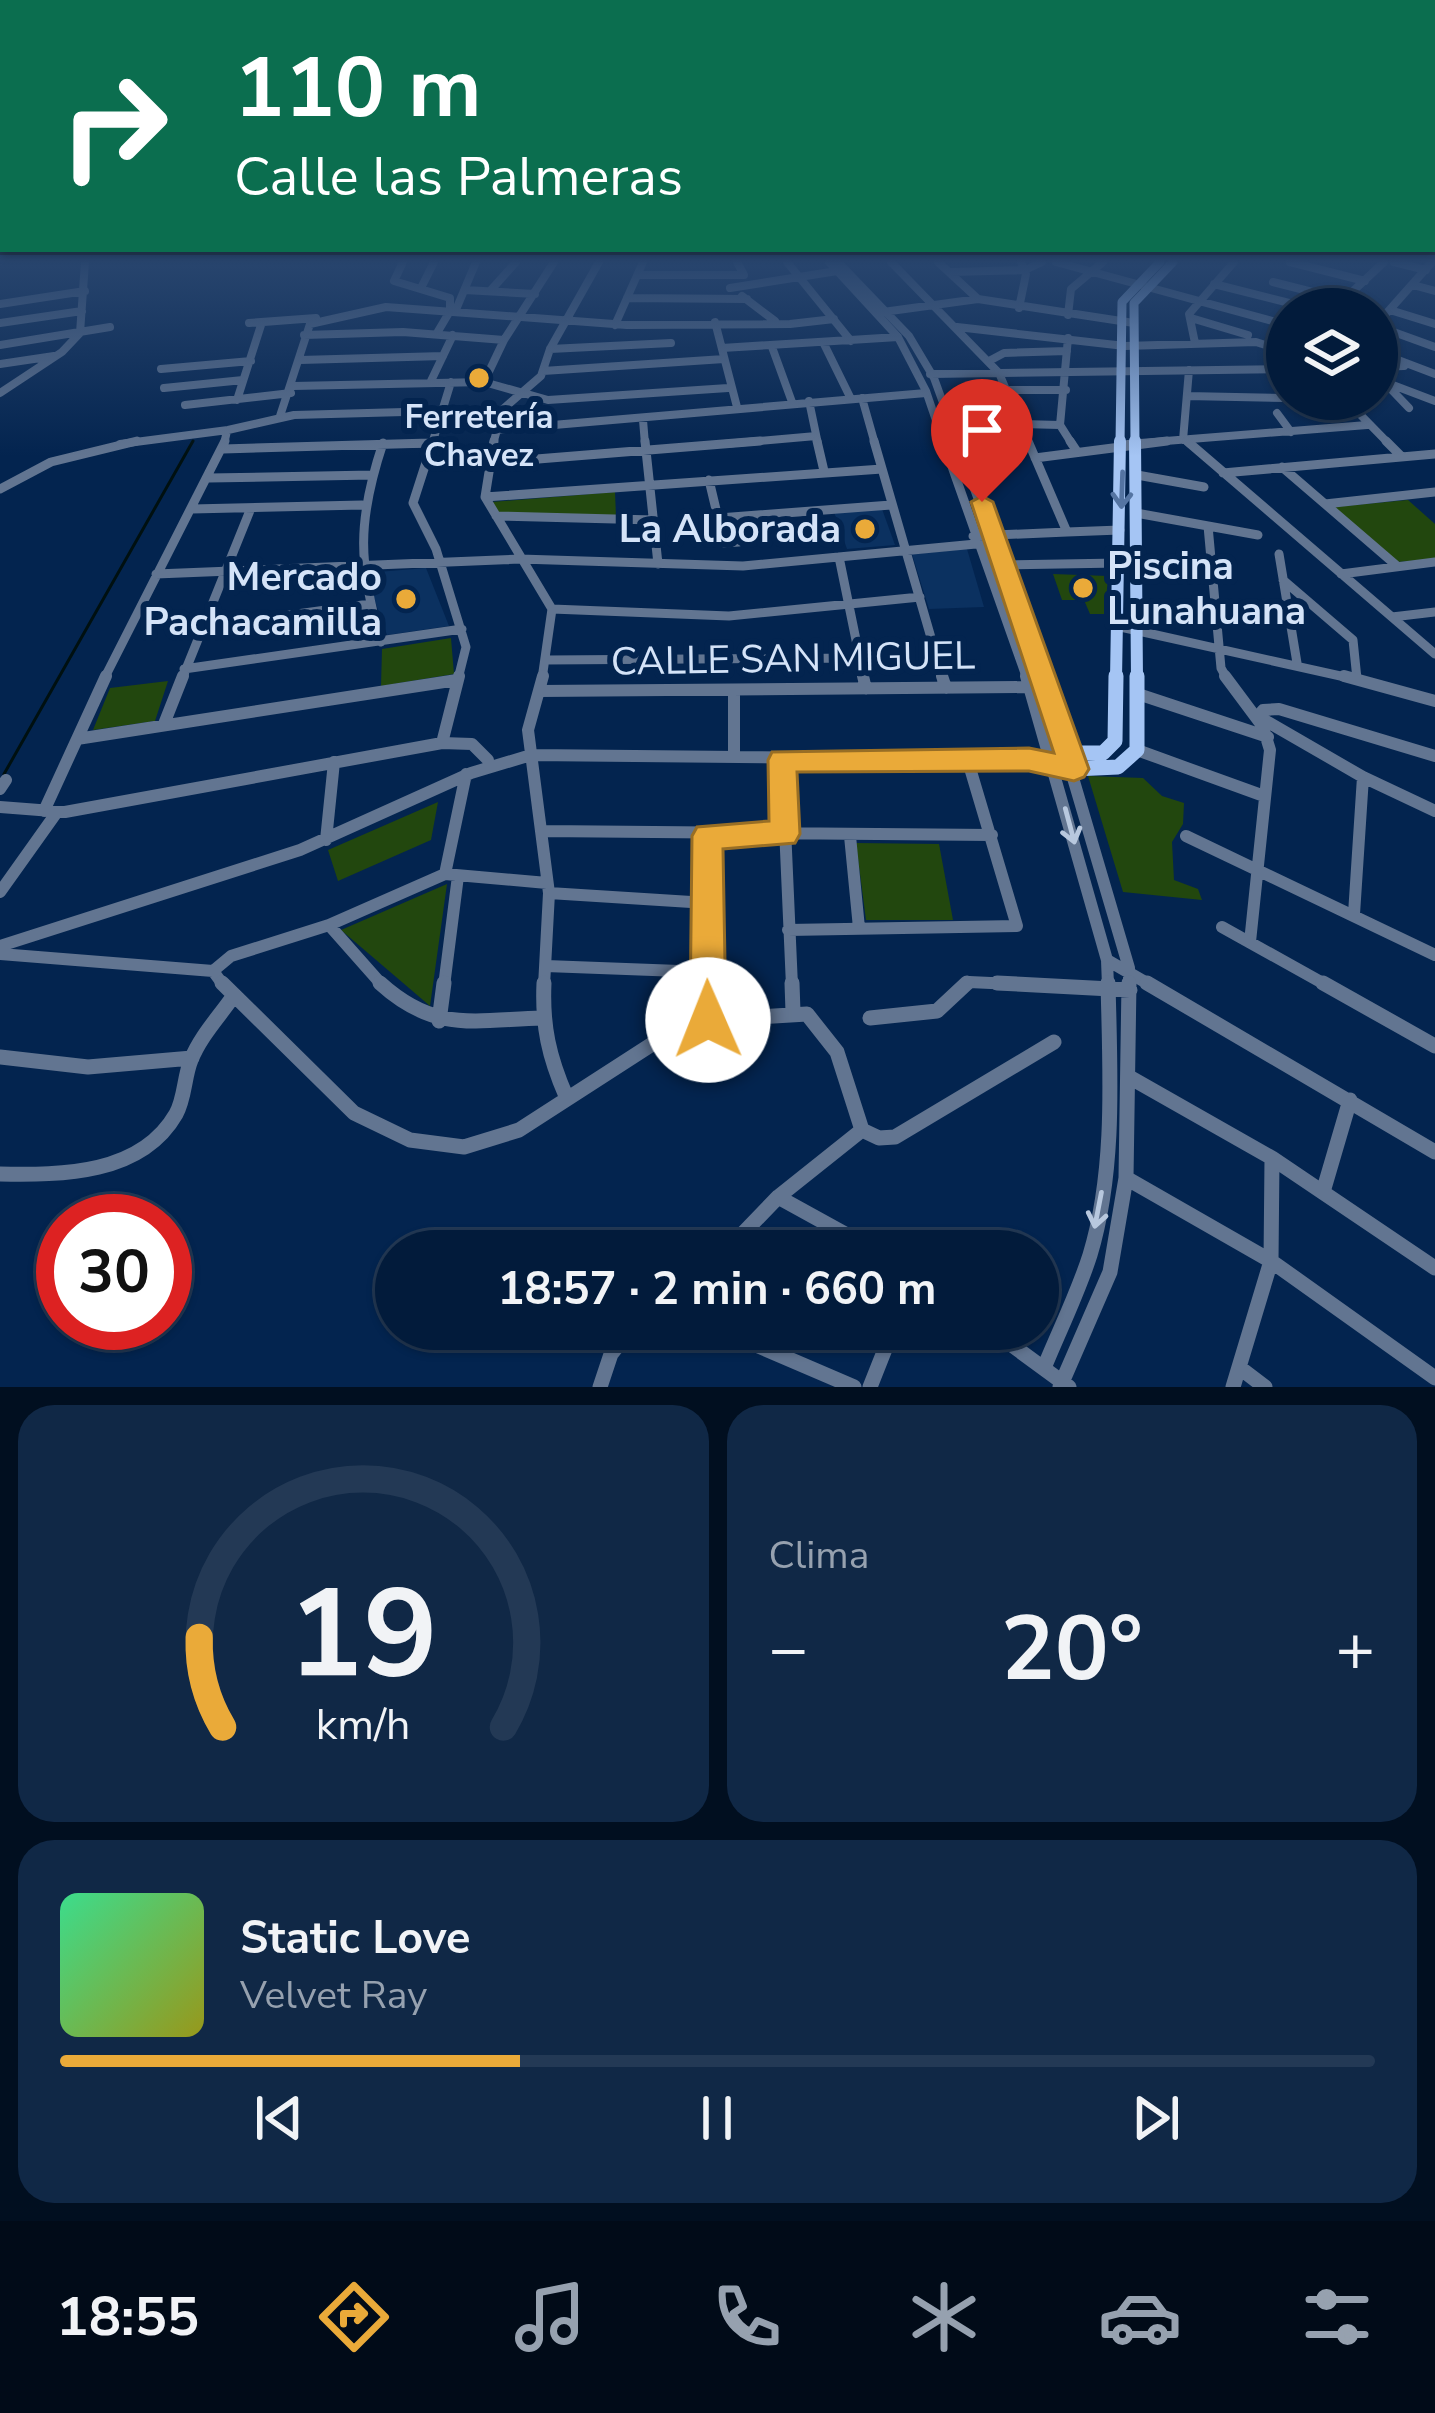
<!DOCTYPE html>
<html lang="es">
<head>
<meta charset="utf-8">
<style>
	:root { --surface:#021b3b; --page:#102846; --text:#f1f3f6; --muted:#96a1af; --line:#233955; --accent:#eaaa39 }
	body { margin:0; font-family:"Nunito Sans",sans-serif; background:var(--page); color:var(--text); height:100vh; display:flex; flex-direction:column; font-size:45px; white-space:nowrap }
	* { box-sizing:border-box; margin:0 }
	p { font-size:39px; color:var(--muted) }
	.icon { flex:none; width:66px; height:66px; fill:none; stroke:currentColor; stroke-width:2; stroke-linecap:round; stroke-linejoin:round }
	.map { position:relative; height:1387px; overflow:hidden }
	.details { display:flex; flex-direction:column; gap:18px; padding:18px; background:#010f20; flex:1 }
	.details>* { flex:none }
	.guide { position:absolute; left:0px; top:0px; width:1437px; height:252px; box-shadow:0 3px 9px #0004,0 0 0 3px var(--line); background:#0b6e4f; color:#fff; overflow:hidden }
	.tools { position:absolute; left:1266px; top:288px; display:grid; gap:24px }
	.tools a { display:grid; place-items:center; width:132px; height:132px; border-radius:50%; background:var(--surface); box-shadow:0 3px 9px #0004,0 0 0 3px var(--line); font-size:60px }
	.speed { position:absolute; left:36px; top:1194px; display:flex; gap:24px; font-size:60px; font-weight:700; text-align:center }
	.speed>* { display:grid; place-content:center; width:156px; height:156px; border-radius:50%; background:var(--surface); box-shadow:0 3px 9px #0004,0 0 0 3px var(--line); line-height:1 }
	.speed .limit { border:18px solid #d22; background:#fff; color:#111 }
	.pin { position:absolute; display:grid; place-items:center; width:102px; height:102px; color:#fff; margin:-123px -51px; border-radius:50% 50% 50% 0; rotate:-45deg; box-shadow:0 0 12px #0007 }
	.pin .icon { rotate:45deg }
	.me { position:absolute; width:132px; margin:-66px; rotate:359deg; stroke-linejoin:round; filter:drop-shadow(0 0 9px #0008) }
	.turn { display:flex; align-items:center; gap:42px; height:252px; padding:0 36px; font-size:54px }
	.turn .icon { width:156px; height:156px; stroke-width:2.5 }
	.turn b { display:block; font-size:84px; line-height:102px }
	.big { font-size:90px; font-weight:700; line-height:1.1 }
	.details .widget { flex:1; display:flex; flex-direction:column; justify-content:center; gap:18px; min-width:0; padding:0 42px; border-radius:36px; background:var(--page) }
	.details .dial { align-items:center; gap:0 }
	.dial svg { height:312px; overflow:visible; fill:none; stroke:var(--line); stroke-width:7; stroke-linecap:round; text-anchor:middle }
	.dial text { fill:var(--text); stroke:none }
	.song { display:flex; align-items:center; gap:36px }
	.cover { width:144px; height:144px; border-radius:18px; background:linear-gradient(135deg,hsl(150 70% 55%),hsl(60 70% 35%)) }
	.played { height:12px; border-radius:6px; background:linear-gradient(90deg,var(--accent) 35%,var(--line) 35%) }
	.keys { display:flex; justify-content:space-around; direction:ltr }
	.heat { display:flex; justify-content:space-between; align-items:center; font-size:66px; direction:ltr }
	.details .tiles { flex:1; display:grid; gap:18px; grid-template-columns:1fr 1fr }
	.widget:last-child { grid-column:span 2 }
	.trip { position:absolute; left:375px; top:1230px; width:684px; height:120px; border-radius:60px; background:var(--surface); box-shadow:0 3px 9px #0004,0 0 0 3px var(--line); font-weight:700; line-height:120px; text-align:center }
	.tab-bar { display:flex; height:192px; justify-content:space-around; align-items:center; background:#010b18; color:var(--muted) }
	.tab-bar .icon { width:84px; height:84px }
	.tab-bar .active { color:var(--accent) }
	.tab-bar b { font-size:54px; color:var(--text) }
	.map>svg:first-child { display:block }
	.built { fill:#0b3160 }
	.green { fill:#22470e }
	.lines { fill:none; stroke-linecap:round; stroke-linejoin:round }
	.stream { stroke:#001010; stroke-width:3 }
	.minor-far3 { stroke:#627591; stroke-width:8 }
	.minor-far2 { stroke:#627591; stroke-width:9 }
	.minor-far1 { stroke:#627591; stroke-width:12 }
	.minor { stroke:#627591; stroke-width:15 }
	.major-far2 { stroke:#a5c5f4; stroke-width:9 }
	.major-far1 { stroke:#a5c5f4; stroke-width:12 }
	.major { stroke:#a5c5f4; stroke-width:15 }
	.oneway { stroke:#5474a2 }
	.oneway2 { stroke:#b8c8de }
	.route { fill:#eaaa39; stroke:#986e25; stroke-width:3 }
	.poi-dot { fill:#eaaa39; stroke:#03244f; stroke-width:4.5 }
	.labels { text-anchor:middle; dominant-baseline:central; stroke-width:12; stroke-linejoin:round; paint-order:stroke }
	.far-poi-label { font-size:33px; font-weight:bold; fill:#d4e3f8; stroke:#03244f }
	.poi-label { font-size:39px; font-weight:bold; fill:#d4e3f8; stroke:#03244f; text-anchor:end }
	.street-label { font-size:39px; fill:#d4e3f8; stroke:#03244f }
</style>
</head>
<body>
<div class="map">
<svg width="1435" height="1387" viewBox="0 0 1435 1387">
	<rect width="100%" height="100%" fill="#03244f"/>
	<path class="built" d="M 882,509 L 895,545 L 847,549 L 834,512 Z
		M 967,549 L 984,607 L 929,609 L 912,554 Z
		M 426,568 L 449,626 L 387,635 L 365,573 Z"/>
	<path class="green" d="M 615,492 L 616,516 L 498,513 L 491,502 Z
		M 1408,500 L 1435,524 L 1435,559 L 1398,562 L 1333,507 Z
		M 1053,574 L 1108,576 L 1105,614 L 1090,614 L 1084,600 L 1062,600 Z
		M 451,638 L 454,674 L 381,686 L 382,649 Z
		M 168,681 L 155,721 L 93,730 L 110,688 Z
		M 1088,776 L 1143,778 L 1162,796 L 1184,803 L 1183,824 L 1172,842 L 1174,880 L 1198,889 L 1202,900 L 1123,892 Z
		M 438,802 L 431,840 L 338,881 L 328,850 Z
		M 856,843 L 939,844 L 953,920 L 866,920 Z
		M 447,884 L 430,1006 L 341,930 Z"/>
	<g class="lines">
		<path class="stream" d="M 4,774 L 193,441"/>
		<path class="minor-far3" d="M 403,262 L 394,281 L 450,298 L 450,311 L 437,333
			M 787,262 L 851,341
			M 829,262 L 898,337 L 926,391 L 944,444
			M 838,262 L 909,336 L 934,378 L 958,444
			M 891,262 L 999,373 L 1029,444
			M 938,262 L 978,299
			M 1056,262 L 1287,325
			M 1290,262 L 1365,281
			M 1394,262 L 1426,270
			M 950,272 L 1025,270 L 1042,262
			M 639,275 L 744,275 L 737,262
			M 1273,282 L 1344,300
			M 1214,284 L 1313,309
			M 1413,285 L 1435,291
			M 421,288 L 434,262
			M 730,288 L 837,271
			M 465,290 L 535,294
			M 491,290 L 516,262
			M 742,296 L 775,321
			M 627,298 L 747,299
			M 0,304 L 85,291
			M 1019,308 L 1026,274 L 1021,262
			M 1334,309 L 1384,262
			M 1390,310 L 1435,324
			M 455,312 L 476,262
			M 883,312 L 978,299 L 1134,323
			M 1068,315 L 1071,289 L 1103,262
			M 1191,318 L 1248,335
			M 715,322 L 737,407
			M 0,323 L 82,311
			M 249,323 L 316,318
			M 1377,324 L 1432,262
			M 615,325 L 643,262
			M 1377,326 L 1435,347
			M 957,327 L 1125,346 L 1256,342 L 1287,352
			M 80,333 L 85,262
			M 304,335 L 403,332 L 504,340
			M 1068,338 L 1060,425 L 1072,444
			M 1195,343 L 1189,314 L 1234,262
			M 824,344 L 851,399
			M 0,345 L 110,327
			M 772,347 L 792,402
			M 722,348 L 898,337
			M 550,349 L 671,343
			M 1377,352 L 1435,374
			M 300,360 L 443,356
			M 989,361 L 1004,353 L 1067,351
			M 0,364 L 54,356
			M 1377,367 L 1404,366
			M 161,369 L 251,361
			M 543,371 L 724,359
			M 930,374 L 1287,369
			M 1377,379 L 1435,401
			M 484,382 L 504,340 L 554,262
			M 430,383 L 453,335
			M 1387,385 L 1409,408
			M 293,386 L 484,382 L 548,400 L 728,388
			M 164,388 L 243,380
			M 1006,390 L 1066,390
			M 0,393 L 62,352 L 80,333
			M 1187,396 L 1287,398
			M 862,398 L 875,444
			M 1345,399 L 1389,444
			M 237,400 L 262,322
			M 809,401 L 818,444
			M 185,405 L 291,393
			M 1277,413 L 1291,432
			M 280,416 L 310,324 L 386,307 L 627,325 L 790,324 L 834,319
			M 643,420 L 645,444
			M 1021,424 L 1060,425
			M 495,430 L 926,393
			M 1183,440 L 1189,370
			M 1186,440 L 1190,444
			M 120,444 L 228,430 L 294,415 L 441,411
			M 224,444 L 227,431
			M 410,444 L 430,443
			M 432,444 L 451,382
			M 493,444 L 503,409 L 541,376 L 550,349 L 599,262
			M 724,444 L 816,436
			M 1128,444 L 1367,425"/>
		<path class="minor-far2" d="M 433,441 L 413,503 L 436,549 L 466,647 L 458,679
			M 494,441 L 485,497 L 552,609 L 542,679
			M 645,441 L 658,564
			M 817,441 L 824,471
			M 874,441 L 943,679
			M 943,441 L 1027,679
			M 957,441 L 1044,679
			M 1028,441 L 1067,532 L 1120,530
			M 1070,441 L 1076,450
			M 1187,441 L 1435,654
			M 1386,441 L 1402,457
			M 223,449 L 430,443
			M 1035,458 L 1167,441
			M 488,463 L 760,441
			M 1282,467 L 1397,566
			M 1223,473 L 1435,454
			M 1137,475 L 1204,487
			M 209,478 L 372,475
			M 709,480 L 724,543 L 739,542
			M 0,489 L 51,462 L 137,441
			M 485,497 L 882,469
			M 1325,504 L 1435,492
			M 192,509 L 362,505
			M 1136,513 L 1258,535
			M 496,516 L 654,520
			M 719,518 L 891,505
			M 1208,526 L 1221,668 L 1227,679
			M 973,536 L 1067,532
			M 1279,554 L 1297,663
			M 839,557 L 864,679
			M 1005,565 L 1119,563
			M 156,574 L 520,559 L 743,566 L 976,544
			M 1341,574 L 1435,562
			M 1283,580 L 1353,640 L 1357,679
			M 552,609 L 729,616 L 920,597
			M 1392,617 L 1435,612
			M 1116,626 L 1354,679
			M 201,627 L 370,604
			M 381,642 C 358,564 357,521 383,443
			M 547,660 L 860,658
			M 184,669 L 462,629
			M 104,679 L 225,441
			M 182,679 L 251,508"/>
		<path class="minor-far1" d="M 459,676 L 442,743 L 472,744 L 488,760
			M 543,676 L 528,730 L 549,893 L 544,986
			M 863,676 L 866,689
			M 942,676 L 946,688
			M 1026,676 L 1107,960 L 1108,986
			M 1043,676 L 1129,968 L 1129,986
			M 1225,676 L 1263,727 L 1270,750 L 1250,942
			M 1344,676 L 1435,701
			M 539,691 L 1033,687
			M 734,691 L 734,752
			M 1138,694 L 1268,737
			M 1258,716 L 1263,710 L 1279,709 L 1435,756
			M 1261,718 L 1363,777 L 1435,811
			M 164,724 L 183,676
			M 77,739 L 457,680
			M 1137,750 L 1264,796
			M 782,760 L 792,986
			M 0,789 L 6,780
			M 0,807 L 65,812 L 442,743
			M 44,811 L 106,676
			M 543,831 L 992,835
			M 708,836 L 708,986
			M 850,836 L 859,928
			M 1186,836 L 1435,955
			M 326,840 L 334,762
			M 445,874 L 466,774
			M 0,892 L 57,812
			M 549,893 L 707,903
			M 1354,914 L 1363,777
			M 329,925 L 383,986
			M 1222,927 L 1328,986
			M 788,930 L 1017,926 L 967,758
			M 0,946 L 300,850 L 471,773 L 531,755 L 1029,760 L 1074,769
			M 0,954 L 213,971 L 224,986
			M 1107,960 L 1152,986
			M 546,966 L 706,972
			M 213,971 L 231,956 L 329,925 L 445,874 L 547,883
			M 444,986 L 458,876
			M 964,986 L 969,982 L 1057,986"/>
		<path class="minor" d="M 222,983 L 354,1113 L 410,1140 L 464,1147 L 519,1130 L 674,1030 L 708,1020 L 807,1014 L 837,1052 L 862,1130
			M 380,983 C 435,1033 474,1020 542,1018
			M 544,983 C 542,1026 549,1057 566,1096
			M 708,983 L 708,1020
			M 792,983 L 793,1012
			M 997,983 L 1130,990
			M 1147,983 L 1435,1152
			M 1323,983 L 1435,1046
			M 870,1018 L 937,1011 L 967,983
			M 439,1021 L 444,983
			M 0,1057 L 88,1067 L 192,1058
			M 1131,1078 L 1272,1158 L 1435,1268
			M 0,1174 C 62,1175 141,1175 176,1114 C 185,1098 184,1077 191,1060 C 200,1037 218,1018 232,998
			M 1126,1178 L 1271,1261 L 1435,1378
			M 1323,1192 L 1350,1100
			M 778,1197 L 876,1251
			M 726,1251 L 778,1197 L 862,1130 L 879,1138 L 895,1137 L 1054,1042
			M 719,1329 L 854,1387
			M 990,1329 L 1069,1387
			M 1044,1368 C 1059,1331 1078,1293 1090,1255 C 1116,1169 1110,1072 1108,983
			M 1240,1368 L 1265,1387
			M 600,1387 L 611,1354 L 631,1329
			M 870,1387 L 893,1329
			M 1060,1387 L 1110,1272 L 1126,1178 L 1129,983
			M 1233,1387 L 1271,1261 L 1272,1158"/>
		<path class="major-far2" d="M 1120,444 L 1122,302 L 1160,262
			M 1135,444 L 1134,303 L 1173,262"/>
		<path class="major-far1" d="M 1135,441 L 1137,679
			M 1116,679 L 1120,441"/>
		<path class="major" d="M 1070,753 L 1103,753 L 1115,741 L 1116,676
			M 1074,769 L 1118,767 L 1137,750 L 1137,676"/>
	</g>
	<defs><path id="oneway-shaft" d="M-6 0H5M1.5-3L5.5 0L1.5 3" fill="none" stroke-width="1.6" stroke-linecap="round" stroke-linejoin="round" transform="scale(3)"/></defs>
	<use class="oneway" href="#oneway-shaft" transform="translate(1122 490) rotate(92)"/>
	<g class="oneway2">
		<use href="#oneway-shaft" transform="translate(1070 826) rotate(75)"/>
		<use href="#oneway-shaft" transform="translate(1098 1210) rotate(101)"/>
	</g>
	<linearGradient id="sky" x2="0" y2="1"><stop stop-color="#02142b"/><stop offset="0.57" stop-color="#28456e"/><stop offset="1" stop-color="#28456e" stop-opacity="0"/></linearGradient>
	<rect width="1435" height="456" fill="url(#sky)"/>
	<path class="route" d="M 982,496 L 993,502 L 1089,769 L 1084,777 L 1074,781 L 1029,771 L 797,772 L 800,834 L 795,843 L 723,849 L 726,1020 L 721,1032 L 708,1038 L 695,1032 L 690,1020 L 692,836 L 697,827 L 769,821 L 768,760 L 772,752 L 1029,748 L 1054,753 L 971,502 Z"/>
	<g class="poi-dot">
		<circle cx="479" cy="378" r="12"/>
		<circle cx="865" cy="529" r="12"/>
		<circle cx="1083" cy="588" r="12"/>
		<circle cx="406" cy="599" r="12"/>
	</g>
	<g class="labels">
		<g class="far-poi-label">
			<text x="479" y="417">Ferretería<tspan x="479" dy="38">Chavez</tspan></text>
		</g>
		<g class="poi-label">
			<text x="841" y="529">La Alborada</text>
			<text x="1107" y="566" text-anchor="start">Piscina<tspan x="1107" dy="45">Lunahuana</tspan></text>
			<text x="382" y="577">Mercado<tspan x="382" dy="45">Pachacamilla</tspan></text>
		</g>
		<g class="street-label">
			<text transform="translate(793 659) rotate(-1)">CALLE SAN MIGUEL</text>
		</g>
	</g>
</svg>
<div class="tools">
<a><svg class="icon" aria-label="layers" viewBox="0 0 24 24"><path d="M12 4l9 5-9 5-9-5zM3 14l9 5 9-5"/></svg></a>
</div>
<div class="speed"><div class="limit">30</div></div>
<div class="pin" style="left:982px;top:502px;background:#d93025"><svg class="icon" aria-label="arrive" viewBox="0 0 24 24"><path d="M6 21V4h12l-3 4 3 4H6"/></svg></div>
<svg class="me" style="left:708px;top:1020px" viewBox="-20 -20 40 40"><circle r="19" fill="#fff"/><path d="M0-13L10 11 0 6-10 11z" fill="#eaaa39"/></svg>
<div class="trip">18:57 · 2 min · 660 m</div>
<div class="guide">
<div class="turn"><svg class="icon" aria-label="right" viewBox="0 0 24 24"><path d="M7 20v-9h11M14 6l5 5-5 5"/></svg><div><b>110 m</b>Calle las Palmeras</div></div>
</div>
</div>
<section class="details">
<div class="tiles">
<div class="widget dial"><svg viewBox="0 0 100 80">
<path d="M14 69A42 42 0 1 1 86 69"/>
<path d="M14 69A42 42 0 0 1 8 46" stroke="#eaaa39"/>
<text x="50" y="56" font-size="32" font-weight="700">19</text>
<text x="50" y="72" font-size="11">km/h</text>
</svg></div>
<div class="widget"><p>Clima</p>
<div class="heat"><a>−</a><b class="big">20°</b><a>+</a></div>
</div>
<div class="widget">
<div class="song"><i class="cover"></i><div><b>Static Love</b><p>Velvet Ray</p></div></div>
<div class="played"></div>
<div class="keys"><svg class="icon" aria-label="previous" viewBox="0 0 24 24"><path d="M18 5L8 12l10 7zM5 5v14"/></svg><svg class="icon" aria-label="pause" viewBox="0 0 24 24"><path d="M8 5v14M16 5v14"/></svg><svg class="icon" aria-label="next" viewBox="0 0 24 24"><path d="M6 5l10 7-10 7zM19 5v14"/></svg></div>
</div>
</div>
</section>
<nav class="tab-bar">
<b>18:55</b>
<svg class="icon active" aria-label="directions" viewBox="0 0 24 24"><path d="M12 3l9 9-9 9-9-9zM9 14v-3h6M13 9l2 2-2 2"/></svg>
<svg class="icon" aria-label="music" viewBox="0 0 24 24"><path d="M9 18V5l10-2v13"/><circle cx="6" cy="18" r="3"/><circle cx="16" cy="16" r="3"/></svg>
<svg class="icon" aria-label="phone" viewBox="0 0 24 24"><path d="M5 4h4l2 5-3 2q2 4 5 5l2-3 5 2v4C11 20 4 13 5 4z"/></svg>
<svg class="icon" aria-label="climate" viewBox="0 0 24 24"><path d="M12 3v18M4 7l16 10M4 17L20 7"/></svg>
<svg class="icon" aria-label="car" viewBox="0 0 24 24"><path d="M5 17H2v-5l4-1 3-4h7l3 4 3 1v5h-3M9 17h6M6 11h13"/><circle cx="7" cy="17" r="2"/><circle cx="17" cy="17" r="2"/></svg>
<svg class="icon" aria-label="filters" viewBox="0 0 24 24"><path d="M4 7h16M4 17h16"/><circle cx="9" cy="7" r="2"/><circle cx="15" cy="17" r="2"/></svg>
</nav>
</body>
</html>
